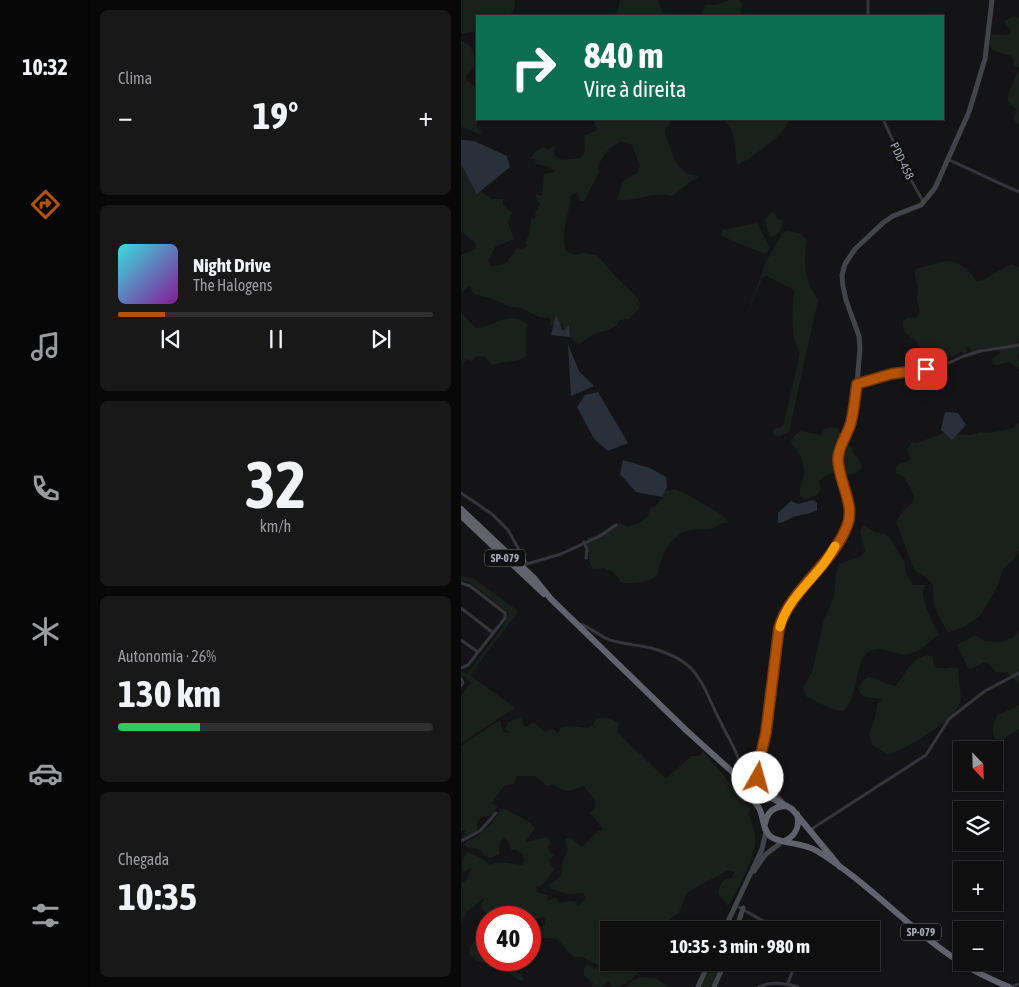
<!DOCTYPE html>
<html lang="pt">
<head>
<meta charset="utf-8">
<style>
	:root { --surface:#0f0f10; --page:#181819; --text:#f1f3f6; --muted:#9b9c9f; --line:#2f2f30; --accent:#b45309 }
	body { margin:0; font-family:"Asap Condensed",sans-serif; background:var(--page); color:var(--text); height:100vh; display:flex; flex-direction:column; font-size:19px; white-space:nowrap }
	* { box-sizing:border-box; margin:0 }
	p { font-size:16px; color:var(--muted) }
	.icon { flex:none; width:28px; height:28px; fill:none; stroke:currentColor; stroke-width:2; stroke-linecap:round; stroke-linejoin:round }
	.map { position:relative; flex:1; overflow:hidden }
	.side { display:flex; flex-direction:column; gap:10px; padding:10px; background:#080809; width:371px }
	.side>* { flex:none }
	.top-card { position:absolute; left:15px; top:15px; width:468px; height:105px; border-radius:0px; box-shadow:0 1px 4px #0004,0 0 0 1px var(--line); background:#0b6e4f; color:#fff; overflow:hidden }
	.needle { width:32px; rotate:157deg }
	.controls { position:absolute; left:492px; top:741px; display:grid; gap:10px }
	.controls a { display:grid; place-items:center; width:50px; height:50px; border-radius:0px; background:var(--surface); box-shadow:0 1px 4px #0004,0 0 0 1px var(--line); font-size:25px }
	.speed { position:absolute; left:15px; top:906px; display:flex; gap:10px; font-size:25px; font-weight:700; text-align:center }
	.speed>* { display:grid; place-content:center; width:65px; height:65px; border-radius:50%; background:var(--surface); box-shadow:0 1px 4px #0004,0 0 0 1px var(--line); line-height:1 }
	.speed .limit { border:8px solid #d22; background:#fff; color:#111 }
	.pin { position:absolute; display:grid; place-items:center; width:42px; height:42px; color:#fff; margin:-21px; border-radius:10px; box-shadow:0 2px 8px #0006 }
	.me { position:absolute; width:55px; margin:-28px; rotate:7deg; stroke-linejoin:round; filter:drop-shadow(0 0 4px #0008) }
	.turn { display:flex; align-items:center; gap:18px; height:105px; padding:0 25px; font-size:22px }
	.turn .icon { width:65px; height:65px; stroke-width:2.5 }
	.turn b { display:block; font-size:35px; line-height:42px }
	.big { font-size:38px; font-weight:700; line-height:1.1 }
	.side .widget { flex:1; display:flex; flex-direction:column; justify-content:center; gap:8px; min-width:0; padding:0 18px; border-radius:8px; background:var(--page) }
	.side .dial { align-items:center; gap:0 }
	.dial b { font-size:65px; line-height:1 }
	.song { display:flex; align-items:center; gap:15px }
	.cover { width:60px; height:60px; border-radius:8px; background:linear-gradient(135deg,hsl(180 70% 55%),hsl(290 70% 35%)) }
	.played { height:5px; border-radius:2px; background:linear-gradient(90deg,var(--accent) 15%,var(--line) 15%) }
	.keys { display:flex; justify-content:space-around; direction:ltr }
	.heat { display:flex; justify-content:space-between; align-items:center; font-size:28px; direction:ltr }
	.charge { height:8px; border-radius:4px; background:linear-gradient(90deg,#34c759 26%,var(--line) 0) }
	.trip { position:absolute; left:139px; top:921px; width:280px; height:50px; border-radius:0px; background:var(--surface); box-shadow:0 1px 4px #0004,0 0 0 1px var(--line); font-weight:700; line-height:50px; text-align:center }
	main { display:flex; flex:1; min-height:0 }
	.dock { display:flex; flex-direction:column; width:90px; justify-content:space-around; align-items:center; background:#060606; color:var(--muted) }
	.dock .icon { width:35px; height:35px }
	.dock .current { color:var(--accent) }
	.dock b { font-size:22px; color:var(--text) }
	.map>svg:first-child { display:block }
	.green { fill:#1a201c }
	.water { fill:#2a3039 }
	.lines { fill:none; stroke-linecap:round; stroke-linejoin:round }
	.street { stroke:#35353b; stroke-width:3 }
	.secondary { stroke:#43434a; stroke-width:5 }
	.highway { stroke:#61626b; stroke-width:6 }
	.route-casing { stroke:#753606; stroke-width:12 }
	.route { stroke:#b45309; stroke-width:9 }
	.slow { stroke:#f59e0b; stroke-width:9 }
	.labels { text-anchor:middle; dominant-baseline:central; stroke-width:5; stroke-linejoin:round; paint-order:stroke }
	.shield { fill:#0f0f11; stroke:#797a84; stroke-width:1 }
	.shield-label { font-size:11px; font-weight:bold; fill:#a6a8b6 }
	.street-label { font-size:12px; fill:#a6a8b6; stroke:#0f0f11 }
</style>
</head>
<body>
<main>
<nav class="dock">
<b>10:32</b>
<svg class="icon current" aria-label="directions" viewBox="0 0 24 24"><path d="M12 3l9 9-9 9-9-9zM9 14v-3h6M13 9l2 2-2 2"/></svg>
<svg class="icon" aria-label="music" viewBox="0 0 24 24"><path d="M9 18V5l10-2v13"/><circle cx="6" cy="18" r="3"/><circle cx="16" cy="16" r="3"/></svg>
<svg class="icon" aria-label="phone" viewBox="0 0 24 24"><path d="M5 4h4l2 5-3 2q2 4 5 5l2-3 5 2v4C11 20 4 13 5 4z"/></svg>
<svg class="icon" aria-label="climate" viewBox="0 0 24 24"><path d="M12 3v18M4 7l16 10M4 17L20 7"/></svg>
<svg class="icon" aria-label="car" viewBox="0 0 24 24"><path d="M5 17H2v-5l4-1 3-4h7l3 4 3 1v5h-3M9 17h6M6 11h13"/><circle cx="7" cy="17" r="2"/><circle cx="17" cy="17" r="2"/></svg>
<svg class="icon" aria-label="filters" viewBox="0 0 24 24"><path d="M4 7h16M4 17h16"/><circle cx="9" cy="7" r="2"/><circle cx="15" cy="17" r="2"/></svg>
</nav>
<section class="side">
<div class="widget"><p>Clima</p>
<div class="heat"><a>−</a><b class="big">19°</b><a>+</a></div>
</div>
<div class="widget">
<div class="song"><i class="cover"></i><div><b>Night Drive</b><p>The Halogens</p></div></div>
<div class="played"></div>
<div class="keys"><svg class="icon" aria-label="previous" viewBox="0 0 24 24"><path d="M18 5L8 12l10 7zM5 5v14"/></svg><svg class="icon" aria-label="pause" viewBox="0 0 24 24"><path d="M8 5v14M16 5v14"/></svg><svg class="icon" aria-label="next" viewBox="0 0 24 24"><path d="M6 5l10 7-10 7zM19 5v14"/></svg></div>
</div>
<div class="widget dial"><b>32</b><p>km/h</p></div>
<div class="widget"><p>Autonomia · 26%</p><b class="big">130 km</b><div class="charge"></div></div>
<div class="widget"><p>Chegada</p><b class="big">10:35</b></div>
</section>
<div class="map">
<svg width="558" height="987" viewBox="0 0 558 987">
	<rect width="100%" height="100%" fill="#141416"/>
	<path class="green" d="M 0,0 L 54,0 L 53,10 L 48,16 L 16,16 L 16,31 L 0,34 Z
		M 159,0 L 197,0 L 202,14 L 201,16 L 153,16 L 157,10 Z
		M 268,0 L 278,0 L 282,5 L 279,10 L 281,16 L 240,16 L 244,5 L 254,5 Z
		M 553,16 L 558,18 L 558,67 L 552,66 L 553,60 L 551,56 L 532,51 L 529,44 L 530,34 L 543,35 L 548,34 L 550,30 L 543,22 Z
		M 0,40 C 13,49 14,50 14,66 L 5,75 L 5,80 L 16,87 L 16,119 L 19,119 L 15,126 L 20,131 L 19,135 L 11,131 L 0,127 Z
		M 558,69 L 558,125 L 552,119 L 556,110 L 547,102 L 547,95 Z
		M 132,119 L 212,119 L 205,128 L 204,133 L 214,161 L 225,173 L 239,177 C 228,180 220,191 211,196 C 192,191 174,202 155,200 C 164,184 155,183 176,173 L 179,166 L 171,145 L 161,141 C 147,148 144,153 137,166 L 138,172 L 123,201 L 119,201 L 116,192 L 110,196 C 108,214 99,234 105,251 L 113,255 L 123,253 L 136,255 L 154,276 L 177,298 L 179,303 L 178,309 L 168,319 L 159,320 C 153,332 142,330 131,335 C 126,338 123,342 117,344 L 109,338 L 101,325 L 95,324 L 89,326 L 90,320 L 89,318 L 78,317 L 60,308 L 49,307 L 30,298 L 15,295 L 11,292 L 9,285 L 0,293 L 0,255 L 15,249 L 15,244 L 0,231 L 0,157 L 3,169 L 23,194 L 31,199 L 42,199 L 42,205 L 51,213 L 47,223 L 53,239 L 34,247 L 27,261 L 30,266 C 49,266 46,260 56,248 L 61,249 L 66,246 L 64,243 L 68,235 L 70,220 L 74,218 L 75,211 L 79,205 L 74,194 L 81,196 L 83,174 L 94,172 L 89,167 L 75,164 L 74,159 L 70,159 C 72,153 77,149 83,147 L 87,150 L 92,146 L 94,147 L 93,154 L 100,160 L 119,158 L 124,152 L 123,136 L 136,130 Z
		M 262,119 L 330,119 C 326,123 325,127 321,132 C 313,141 289,159 278,164 L 276,164 C 273,146 277,134 262,119 Z
		M 313,212 L 317,219 L 322,221 C 320,230 319,235 309,237 L 304,221 L 308,214 Z
		M 296,223 L 309,248 L 304,254 L 267,239 L 260,235 L 261,230 Z
		M 325,231 L 338,233 L 346,240 C 342,266 343,278 357,300 L 328,432 L 317,437 L 311,433 L 312,429 L 322,426 L 339,354 L 333,339 L 332,327 L 331,313 L 333,290 L 306,276 L 301,278 L 285,318 L 304,263 L 321,234 Z
		M 492,261 L 506,269 L 516,281 L 522,280 L 550,264 L 558,267 L 558,353 L 556,359 L 558,361 L 558,369 L 547,362 L 537,365 L 532,364 L 530,359 L 539,353 L 538,348 L 522,348 L 520,351 L 511,353 L 508,348 L 505,347 L 506,353 L 499,352 L 491,357 L 482,355 L 478,349 L 467,351 L 460,349 L 455,341 L 443,332 L 442,322 C 446,317 449,316 455,318 C 462,311 457,307 456,299 C 456,294 457,290 457,286 C 456,279 452,276 455,269 L 480,262 Z
		M 0,312 L 14,328 C 32,328 51,307 67,326 L 65,328 L 65,356 C 55,364 43,360 31,365 L 23,355 L 23,357 L 16,356 L 11,361 L 4,359 L 4,361 L 0,366 Z
		M 558,422 L 558,550 L 552,560 L 542,569 L 536,587 L 519,616 L 504,626 L 487,633 L 473,606 L 472,585 L 465,577 L 455,571 L 452,566 L 435,522 L 441,512 L 452,502 L 453,495 L 443,477 L 435,473 L 435,467 L 438,464 L 449,460 L 446,449 L 451,442 L 455,443 L 484,433 L 509,435 L 520,432 L 525,433 L 540,431 L 552,428 Z
		M 369,427 L 378,428 L 381,441 L 392,448 L 391,451 L 400,463 L 401,467 C 388,485 376,462 358,481 L 360,490 L 356,495 L 345,500 L 339,497 C 337,487 344,480 343,470 C 343,466 341,458 339,455 C 336,449 332,449 330,442 L 332,437 L 339,431 L 360,435 L 363,429 Z
		M 214,489 C 226,493 235,500 246,506 C 255,511 262,514 268,523 C 259,521 258,527 250,529 C 244,530 237,529 230,530 C 209,534 200,555 197,574 C 187,584 173,583 161,583 C 155,576 154,570 144,570 L 144,568 L 132,569 L 128,561 L 126,538 L 142,532 L 152,524 L 158,523 L 167,527 L 179,522 L 187,516 L 188,510 L 191,506 L 193,508 L 202,497 L 199,496 L 202,492 Z
		M 403,525 L 416,533 L 424,534 L 429,538 L 443,561 L 445,573 L 452,585 L 465,585 C 464,586 462,591 462,592 C 461,601 473,627 478,634 C 469,640 461,651 449,654 C 434,658 419,641 405,654 C 393,666 399,695 382,711 L 371,709 L 346,697 L 342,688 L 351,672 L 363,619 L 373,597 L 375,575 L 378,564 L 400,556 L 404,552 L 399,531 Z
		M 0,576 L 12,578 L 56,610 L 57,612 L 9,675 L 54,708 L 0,743 L 0,697 L 10,682 L 0,675 L 0,670 L 6,674 L 41,628 L 48,613 L 9,583 L 0,580 Z
		M 558,631 L 558,684 L 547,673 L 535,672 L 527,663 L 524,662 L 508,670 L 496,645 L 514,635 L 523,641 L 540,642 L 551,638 Z
		M 467,655 L 472,657 L 473,667 C 481,670 488,666 497,668 C 497,672 500,696 500,699 C 497,720 445,749 427,755 L 411,745 L 408,734 L 414,718 L 416,705 L 421,699 C 411,697 400,700 397,688 C 409,666 417,684 434,686 C 445,675 449,658 467,655 Z
		M 558,705 L 558,729 L 541,740 L 535,739 C 529,731 533,724 536,716 Z
		M 61,716 L 62,724 L 65,727 L 72,722 L 84,732 L 90,729 L 94,730 L 97,734 L 100,727 L 111,726 L 126,728 L 132,725 L 135,719 C 144,717 150,718 158,723 L 156,732 L 205,779 L 230,756 L 238,756 L 242,751 L 264,777 L 278,796 L 283,799 L 284,804 L 290,808 L 287,813 C 290,820 293,828 294,836 C 296,855 277,889 267,906 L 257,894 C 259,885 260,879 270,878 L 274,872 L 266,871 L 235,887 L 226,893 L 218,912 L 208,920 L 212,926 L 206,930 L 148,930 L 148,962 L 185,963 C 175,974 167,987 151,987 L 148,982 L 139,987 L 131,986 L 132,983 L 123,975 L 123,968 L 126,964 L 133,969 L 138,966 L 122,957 L 113,957 C 93,937 99,936 69,940 L 69,925 L 75,928 L 84,926 L 84,919 L 82,917 L 73,919 L 52,912 L 24,912 L 20,907 L 23,898 L 6,912 L 0,923 L 0,884 L 6,879 L 10,868 L 2,873 C 0,866 1,857 6,852 L 21,858 L 29,865 L 36,862 L 61,865 L 63,861 L 62,854 L 56,850 L 50,850 L 48,842 L 43,838 L 39,842 L 38,854 L 29,858 L 23,855 L 20,850 L 4,846 L 4,842 C 21,835 32,825 39,809 L 43,808 L 70,823 L 74,829 L 63,843 L 85,837 L 90,842 L 87,848 L 88,852 L 93,855 L 90,859 L 87,859 L 93,870 L 81,885 L 75,887 L 76,892 L 87,895 L 86,901 L 95,897 L 98,903 L 109,901 L 115,902 L 117,906 L 124,899 L 123,893 L 108,894 L 90,889 L 88,885 L 100,876 L 101,863 L 107,850 L 104,839 L 109,837 L 121,847 L 137,831 L 142,830 C 139,823 133,819 129,813 L 134,807 L 135,802 L 123,786 C 111,791 102,794 93,784 L 86,786 L 74,776 L 56,776 L 53,784 L 44,785 L 30,804 L 37,806 L 32,814 L 20,818 L 16,822 L 16,832 L 2,837 L 4,830 L 0,830 L 0,746 L 39,720 L 42,732 L 49,733 L 44,728 L 48,722 Z
		M 26,921 L 26,960 L 43,960 L 40,967 L 16,961 L 8,954 L 9,948 L 18,935 L 20,927 Z
		M 49,960 L 61,960 L 61,965 L 56,969 L 57,974 L 59,973 L 62,976 L 63,980 L 59,981 L 42,968 L 43,965 Z
		M 249,963 L 261,963 L 250,987 L 237,987 Z
		M 181,977 L 195,978 L 201,983 L 209,987 L 164,987 L 173,980 Z"/>
	<path class="water" d="M 0,140 L 13,141 L 46,156 L 49,167 L 16,194 L 0,164 Z
		M 95,315 L 102,331 L 108,325 L 109,337 L 90,335 Z
		M 107,344 L 118,371 L 133,386 L 110,396 Z
		M 137,392 L 167,443 L 147,451 L 133,439 L 116,407 L 124,395 Z
		M 484,412 L 497,413 L 505,425 L 491,440 L 480,430 Z
		M 162,460 L 189,468 L 205,477 L 206,487 L 201,497 L 175,492 L 159,474 Z
		M 352,500 L 356,503 L 356,510 C 349,514 344,514 336,516 C 329,517 325,523 317,523 L 317,513 L 330,501 L 337,504 Z"/>
	<g class="lines">
		<path class="street" d="M 407,16 L 407,0
			M 422,119 L 449,178 L 463,203
			M 486,159 L 558,192
			M 397,384 L 430,374 L 465,369 L 490,362 L 503,356 L 520,351 L 558,345
			M 0,493 L 31,514 L 47,530 L 66,564 L 62,566
			M 123,542 L 126,549 L 125,558
			M 66,564 L 100,554 L 139,536 L 155,525
			M 0,583 L 9,586 L 44,613 L 44,618 L 7,665 L 0,668
			M 0,608 L 31,632
			M 119,624 C 129,627 138,636 149,640 C 162,644 176,645 190,648 C 241,662 239,683 261,725 C 269,742 282,758 279,778
			M 0,640 L 17,652
			M 0,678 L 2,683 L 0,686
			M 349,830 L 465,755 L 488,719 L 524,691 L 558,673
			M 0,841 L 19,831 L 35,813
			M 274,905 L 318,930
			M 327,983 L 335,962
			M 298,987 C 310,981 324,983 337,987
			M 549,987 L 558,984"/>
		<path class="secondary" d="M 296,773 C 299,787 314,792 322,803
			M 279,778 L 289,780 C 296,775 297,769 299,761 L 313,673 L 318,628 L 322,616 L 327,607 L 363,565 L 387,525 L 388,505 L 377,459 L 380,446 L 390,422 L 396,384 L 399,349 L 398,336 L 385,300 L 382,286 L 381,275 L 384,264 L 394,249 L 423,222 L 432,216 L 460,205 L 474,188 L 508,112 L 524,59 L 531,0
			M 293,871 L 304,855 L 322,841
			M 263,930 L 301,849 L 305,831
			M 275,930 L 282,908
			M 237,987 L 248,962
			M 253,987 L 264,962"/>
		<path class="highway" d="M 0,509 L 73,578 L 90,599 L 226,731 L 277,777 L 286,785 L 331,809 L 379,867
			M 0,516 L 83,594
			M 274,779 C 282,788 291,797 298,808 C 303,817 301,829 309,836 C 318,844 342,842 356,851 C 410,884 452,934 507,967 C 520,975 534,981 548,987
			M 304,824 C 306,811 314,806 326,806
			M 324,841 C 335,835 339,827 336,814"/>
	</g>
	<g class="lines">
		<defs>
			<path id="route" d="M 297,778 L 296,772 L 305,732 L 318,628 C 329,590 371,565 386,526 C 395,505 377,481 377,459 C 377,446 387,435 390,422 C 393,410 394,397 396,384 L 430,374 L 465,369"/>
		</defs>
		<use href="#route" class="route-casing"/>
		<use href="#route" class="route"/>
		<path class="slow" d="M 319,627 C 325,603 346,585 361,566 C 366,560 370,553 374,546"/>
	</g>
	<g class="labels">
		<g class="shield">
			<rect x="24" y="549.5" width="40" height="17" rx="4"/>
			<rect x="440" y="923.5" width="40" height="17" rx="4"/>
		</g>
		<g class="shield-label">
			<text x="44" y="558">SP-079</text>
			<text x="460" y="932">SP-079</text>
		</g>
		<g class="street-label">
			<text transform="translate(441 161) rotate(64)">PDD-458</text>
		</g>
	</g>
</svg>
<div class="controls">
<a><svg class="needle" viewBox="-14 -14 28 28"><path d="M0-13l5 13h-10z" fill="#e53935"/><path d="M0 13l5-13h-10z" fill="#9b9c9f"/></svg></a>
<a><svg class="icon" aria-label="layers" viewBox="0 0 24 24"><path d="M12 4l9 5-9 5-9-5zM3 14l9 5 9-5"/></svg></a>
<a>+</a>
<a>−</a>
</div>
<div class="speed"><div class="limit">40</div></div>
<div class="pin" style="left:465px;top:369px;background:#d93025"><svg class="icon" aria-label="arrive" viewBox="0 0 24 24"><path d="M6 21V4h12l-3 4 3 4H6"/></svg></div>
<svg class="me" style="left:297px;top:778px" viewBox="-20 -20 40 40"><circle r="19" fill="#fff"/><path d="M0-13L10 11 0 6-10 11z" fill="#b45309"/></svg>
<div class="trip">10:35 · 3 min · 980 m</div>
<div class="top-card">
<div class="turn"><svg class="icon" aria-label="right" viewBox="0 0 24 24"><path d="M7 20v-9h11M14 6l5 5-5 5"/></svg><div><b>840 m</b>Vire à direita</div></div>
</div>
</div>
</main>
</body>
</html>
